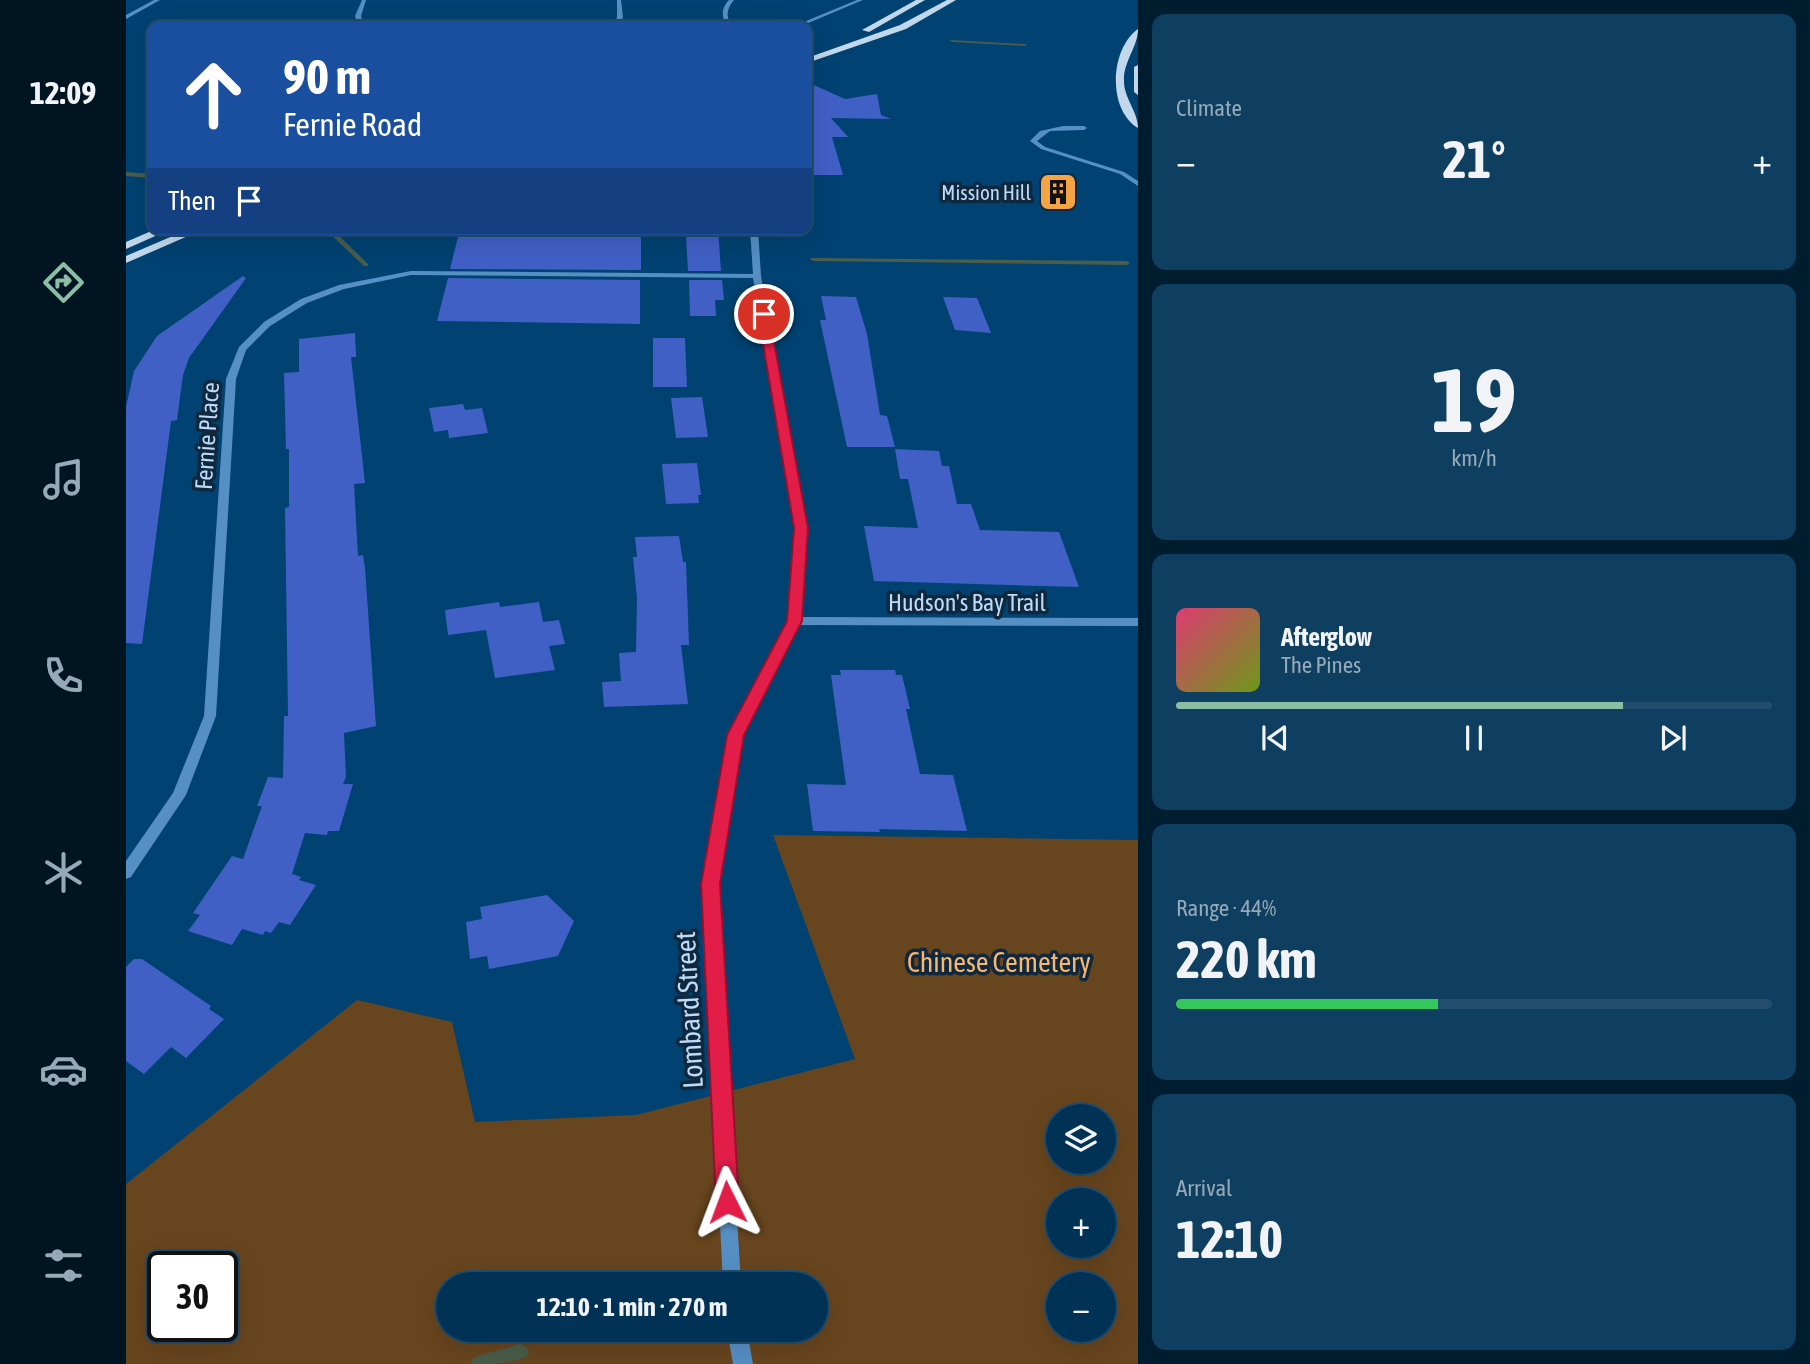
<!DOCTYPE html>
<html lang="en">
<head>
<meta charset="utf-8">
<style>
	:root { --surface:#003256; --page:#0e3e60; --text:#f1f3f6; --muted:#95aab9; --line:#224d6c; --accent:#8abfa5 }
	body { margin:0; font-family:"Asap Condensed",sans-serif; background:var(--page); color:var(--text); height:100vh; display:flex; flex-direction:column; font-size:26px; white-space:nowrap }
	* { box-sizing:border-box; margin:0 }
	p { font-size:23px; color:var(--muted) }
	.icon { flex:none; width:38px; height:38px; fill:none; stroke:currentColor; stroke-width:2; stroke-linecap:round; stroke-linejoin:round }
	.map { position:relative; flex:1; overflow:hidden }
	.drawer { display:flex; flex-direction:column; gap:14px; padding:14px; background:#001c2f; width:672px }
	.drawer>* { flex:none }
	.guide { position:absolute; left:21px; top:21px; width:665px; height:214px; border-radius:14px; box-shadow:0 7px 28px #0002,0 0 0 2px var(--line); background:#1a4fa0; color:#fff; overflow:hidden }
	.fabs { position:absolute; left:920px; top:1104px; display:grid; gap:14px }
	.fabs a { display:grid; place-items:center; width:70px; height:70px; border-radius:50%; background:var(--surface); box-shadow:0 7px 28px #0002,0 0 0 2px var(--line); font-size:35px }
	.speed { position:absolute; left:21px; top:1251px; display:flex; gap:14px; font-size:35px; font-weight:700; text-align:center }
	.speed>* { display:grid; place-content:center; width:91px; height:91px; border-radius:50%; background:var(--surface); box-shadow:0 7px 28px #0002,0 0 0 2px var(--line); line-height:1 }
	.speed .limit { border:4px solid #111; border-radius:10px; background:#fff; color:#111 }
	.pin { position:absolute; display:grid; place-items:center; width:60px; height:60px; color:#fff; margin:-30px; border:4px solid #fff; border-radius:50%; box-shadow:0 2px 7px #0007 }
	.me { position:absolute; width:77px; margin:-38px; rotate:357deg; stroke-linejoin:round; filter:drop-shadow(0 0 5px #0008) }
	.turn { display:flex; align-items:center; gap:24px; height:147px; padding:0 21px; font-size:32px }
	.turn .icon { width:91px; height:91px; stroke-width:2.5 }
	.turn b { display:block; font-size:49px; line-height:60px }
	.then { display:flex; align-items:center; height:66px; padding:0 21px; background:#0003; gap:14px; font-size:26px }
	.big { font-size:52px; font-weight:700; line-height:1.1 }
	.drawer .tile { flex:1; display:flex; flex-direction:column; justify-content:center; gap:10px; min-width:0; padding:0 24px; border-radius:14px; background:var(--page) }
	.drawer .dial { align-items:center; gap:0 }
	.dial b { font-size:91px; line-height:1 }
	.song { display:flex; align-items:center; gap:21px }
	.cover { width:84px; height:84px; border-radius:10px; background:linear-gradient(135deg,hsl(340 70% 55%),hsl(80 70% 35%)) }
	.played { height:7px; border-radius:4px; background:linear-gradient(90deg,var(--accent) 75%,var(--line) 75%) }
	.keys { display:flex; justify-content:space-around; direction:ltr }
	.heat { display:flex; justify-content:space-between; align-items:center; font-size:38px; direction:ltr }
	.charge { height:10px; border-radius:5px; background:linear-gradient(90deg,#34c759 44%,var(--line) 0) }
	.trip { position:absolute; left:310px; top:1272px; width:392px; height:70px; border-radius:35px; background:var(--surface); box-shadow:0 7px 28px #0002,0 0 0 2px var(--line); font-weight:700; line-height:70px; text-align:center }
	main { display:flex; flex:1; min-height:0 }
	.tabs { display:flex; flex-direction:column; width:126px; justify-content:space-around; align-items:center; background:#001422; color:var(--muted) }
	.tabs .icon { width:49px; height:49px }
	.tabs .on { color:var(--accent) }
	.tabs b { font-size:32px; color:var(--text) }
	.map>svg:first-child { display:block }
	.green { fill:#67451e; fill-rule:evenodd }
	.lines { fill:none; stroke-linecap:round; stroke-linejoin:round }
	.stream { fill:#4a5d4a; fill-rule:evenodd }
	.building { fill:#4160c6 }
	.minor { fill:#568fc4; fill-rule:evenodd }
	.major { fill:#c1d7ec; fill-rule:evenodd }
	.route { fill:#e11d48; stroke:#92132f; stroke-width:2 }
	.labels { text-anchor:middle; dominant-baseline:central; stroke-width:7; stroke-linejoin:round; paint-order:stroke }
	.far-poi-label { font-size:21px; fill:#bddaf7; stroke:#10283e; text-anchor:end }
	.street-label { font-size:24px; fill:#bddaf7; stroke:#10283e }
	.near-park-label { font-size:28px; fill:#f7b770; stroke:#10283e }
	.near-street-label { font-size:28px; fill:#bddaf7; stroke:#10283e }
</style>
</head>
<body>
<main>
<nav class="tabs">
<b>12:09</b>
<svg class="icon on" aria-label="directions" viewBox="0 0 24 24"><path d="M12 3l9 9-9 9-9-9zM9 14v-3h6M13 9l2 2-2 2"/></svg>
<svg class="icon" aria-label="music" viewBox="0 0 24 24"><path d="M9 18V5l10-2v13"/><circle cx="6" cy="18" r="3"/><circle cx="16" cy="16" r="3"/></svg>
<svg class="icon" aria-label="phone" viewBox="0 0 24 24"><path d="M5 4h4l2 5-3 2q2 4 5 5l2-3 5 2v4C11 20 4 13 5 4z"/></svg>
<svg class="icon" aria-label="climate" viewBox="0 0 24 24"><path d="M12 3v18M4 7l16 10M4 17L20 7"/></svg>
<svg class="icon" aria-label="car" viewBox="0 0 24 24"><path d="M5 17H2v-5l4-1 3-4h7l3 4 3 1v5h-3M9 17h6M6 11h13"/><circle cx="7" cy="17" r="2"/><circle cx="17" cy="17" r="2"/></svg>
<svg class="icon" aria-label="filters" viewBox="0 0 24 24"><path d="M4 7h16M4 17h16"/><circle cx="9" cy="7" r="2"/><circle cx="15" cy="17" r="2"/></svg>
</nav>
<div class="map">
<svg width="1012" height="1364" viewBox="0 0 1012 1364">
	<rect width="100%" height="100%" fill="#004272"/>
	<path class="green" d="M 647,835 L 1012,840 L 1012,1364 L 0,1364 L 0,1184 L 231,1000 L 326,1022 L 349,1122 L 510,1115 L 729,1059 ZM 933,1116 L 978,1116 L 978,1162 L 933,1162 ZM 933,1200 L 978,1200 L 978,1246 L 933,1246 ZM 37,1267 L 96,1267 L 96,1326 L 37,1326 ZM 322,1284 L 690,1284 L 690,1330 L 322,1330 ZM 933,1284 L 978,1284 L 978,1330 L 933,1330 Z"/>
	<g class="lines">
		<path class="stream" d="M 824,40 L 899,44 L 901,45 L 899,46 L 826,42 Z
			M 0,172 L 26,174 L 26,178 L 0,176 Z
			M 199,229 L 206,229 L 242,264 L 242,266 L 238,266 Z
			M 685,258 L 1001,261 L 1004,263 L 1001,265 L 687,261 L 684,259 Z
			M 395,1344 L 400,1347 L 403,1352 L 400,1357 C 382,1364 364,1364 344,1364 L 347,1359 L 352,1356 Z"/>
	</g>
	<path class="building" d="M 681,82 L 719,99 L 751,94 L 755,115 L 765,119 L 705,118 L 722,137 L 706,137 L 717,175 L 687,175 L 681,149 Z
		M 334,229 L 378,229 L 376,234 L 515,236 L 515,270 L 324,269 Z
		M 566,229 L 592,229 L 595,271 L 562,271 L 560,235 L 566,235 Z
		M 117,276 L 120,278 L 63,358 L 57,375 L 51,420 L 45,421 L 16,644 L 0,643 L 0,407 L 8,371 L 31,336 Z
		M 322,278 L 514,280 L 514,324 L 311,321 Z
		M 563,280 L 596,280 L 598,300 L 589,300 L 590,316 L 564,316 Z
		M 695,296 L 730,297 L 741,334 L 754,415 L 761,416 L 769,447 L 721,447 L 694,320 L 700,320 Z
		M 817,297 L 851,298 L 865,333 L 829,330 Z
		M 229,333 L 230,357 L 225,357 L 239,483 L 228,484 L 232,556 L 237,555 L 239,568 L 250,726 L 218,733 L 220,777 L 217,784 L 227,784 L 213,831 L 202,831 L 201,835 L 179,833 L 166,874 L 175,877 L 173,880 L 190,885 L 164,925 L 153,922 L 145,933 L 139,931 L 137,935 L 116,929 L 106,945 L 62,931 L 74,915 L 67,913 L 106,856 L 117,859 L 136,806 L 131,806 L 142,777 L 157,778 L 158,716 L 162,716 L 159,508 L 163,507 L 163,449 L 160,449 L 158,373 L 173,372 L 173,339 Z
		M 527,338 L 559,338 L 561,387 L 527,387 Z
		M 576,397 L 582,437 L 550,438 L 545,398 Z
		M 337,404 L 339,410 L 356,408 L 362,433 L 323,438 L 322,430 L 308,432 L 303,408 Z
		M 769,449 L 813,451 L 816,466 L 823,466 L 831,504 L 845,504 L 854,530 L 933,532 L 953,587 L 748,581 L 738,526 L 792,528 L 782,479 L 774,479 Z
		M 571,463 L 575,495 L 572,495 L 573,503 L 540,504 L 536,464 Z
		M 553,536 L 557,562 L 560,562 L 563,645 L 555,645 L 562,704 L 478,707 L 476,682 L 495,681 L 493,653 L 510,652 L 511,598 L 507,557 L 511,557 L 509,537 Z
		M 373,602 L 374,607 L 413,602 L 417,622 L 433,620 L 439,644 L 423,646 L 429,670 L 369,678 L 360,630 L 322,635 L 319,610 Z
		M 714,670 L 769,670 L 770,675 L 776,675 L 784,709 L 780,709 L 794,774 L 827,775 L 841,831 L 753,829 L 754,832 L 687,831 L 681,784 L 720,785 L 705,675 L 715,675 Z
		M 421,895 L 448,921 L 432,956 L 363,969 L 361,956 L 344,959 L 340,922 L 356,919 L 354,907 Z
		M 8,959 L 16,959 L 85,1006 L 83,1009 L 98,1019 L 60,1058 L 45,1047 L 18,1074 L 0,1061 L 0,967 Z"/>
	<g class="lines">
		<path class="minor" d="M 28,0 L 34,0 L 0,19 L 0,15 Z
			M 236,0 L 240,0 L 235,16 L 237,26 L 232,26 L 229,16 Z
			M 491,0 L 495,0 L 497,17 L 493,26 L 488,26 L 491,17 Z
			M 603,0 L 608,0 C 601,8 599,16 606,26 L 601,26 C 595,17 595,8 603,0 Z
			M 731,0 L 737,0 L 675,26 L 668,26 Z
			M 937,126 L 958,126 L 961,128 L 958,130 L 924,131 L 911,141 L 919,147 L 998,172 L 1012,181 L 1012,186 L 994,174 L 915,149 L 904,141 L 914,131 Z
			M 624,229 L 632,229 L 635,276 L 680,528 L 675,617 L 1012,618 L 1012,626 L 673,625 L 615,735 L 591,884 L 615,1284 L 597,1284 L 577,884 L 603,735 L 663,621 L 670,528 L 627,278 L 285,275 L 218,289 L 181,303 L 144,326 L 120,350 L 110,379 L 90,716 L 60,795 L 5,877 L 0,879 L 0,861 L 47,793 L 78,716 L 100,379 L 113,347 L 138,322 L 175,299 L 213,285 L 285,271 L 627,274 Z
			M 601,1330 L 621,1330 L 627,1364 L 607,1364 Z"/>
		<path class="major" d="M 790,0 L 799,0 L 743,32 L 736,30 Z
			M 821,0 L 830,0 L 780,29 L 681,63 L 681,58 L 774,25 Z
			M 1012,29 C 1012,47 997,62 998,81 C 998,99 1012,111 1012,128 C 981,109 984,49 1012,29 Z
			M 1012,65 L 1012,95 L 1008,92 L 1008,67 Z
			M 30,229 L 45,229 L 0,249 L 0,242 Z
			M 63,229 L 78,229 L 0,263 L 0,256 Z"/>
	</g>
	<path class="route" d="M 638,311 L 643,314 L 682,528 L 676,621 L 618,735 L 594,884 L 613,1202 L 610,1211 L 601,1214 L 593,1211 L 590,1202 L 575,884 L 601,735 L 661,621 L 668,528 L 632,314 Z"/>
	<defs>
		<symbol id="building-square" viewBox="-11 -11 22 22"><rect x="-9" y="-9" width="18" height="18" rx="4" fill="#f3a443" stroke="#10283e"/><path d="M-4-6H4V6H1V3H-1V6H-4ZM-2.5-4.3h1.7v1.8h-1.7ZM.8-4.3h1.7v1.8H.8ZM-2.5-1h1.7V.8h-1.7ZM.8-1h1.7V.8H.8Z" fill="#111"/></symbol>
	</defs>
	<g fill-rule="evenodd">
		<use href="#building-square" x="910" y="170" width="44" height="44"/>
	</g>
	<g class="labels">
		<g class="far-poi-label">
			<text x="905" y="192">Mission Hill</text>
		</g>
		<g class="street-label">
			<text transform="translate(81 436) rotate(-86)">Fernie Place</text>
			<text x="841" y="602">Hudson's Bay Trail</text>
		</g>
		<g class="near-park-label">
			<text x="873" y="962">Chinese Cemetery</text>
		</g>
		<g class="near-street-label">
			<text transform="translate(563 1010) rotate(-93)">Lombard Street</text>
		</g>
	</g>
</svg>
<div class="fabs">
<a><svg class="icon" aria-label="layers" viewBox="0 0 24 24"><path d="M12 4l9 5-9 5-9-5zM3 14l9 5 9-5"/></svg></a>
<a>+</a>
<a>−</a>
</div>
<div class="speed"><div class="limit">30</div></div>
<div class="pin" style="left:638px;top:314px;background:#d93025"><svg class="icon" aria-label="arrive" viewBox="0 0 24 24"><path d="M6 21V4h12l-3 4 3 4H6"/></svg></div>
<svg class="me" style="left:601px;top:1202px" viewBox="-20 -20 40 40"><path d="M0-17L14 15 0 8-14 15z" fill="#e11d48" stroke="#fff" stroke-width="4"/></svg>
<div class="trip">12:10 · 1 min · 270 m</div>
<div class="guide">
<div class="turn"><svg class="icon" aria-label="ahead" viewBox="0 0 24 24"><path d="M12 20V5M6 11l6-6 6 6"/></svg><div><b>90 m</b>Fernie Road</div></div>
<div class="then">Then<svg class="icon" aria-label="arrive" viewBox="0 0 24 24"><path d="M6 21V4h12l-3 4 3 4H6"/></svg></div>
</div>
</div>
<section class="drawer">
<div class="tile"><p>Climate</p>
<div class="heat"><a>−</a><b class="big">21°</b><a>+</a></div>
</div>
<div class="tile dial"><b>19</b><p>km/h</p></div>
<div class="tile">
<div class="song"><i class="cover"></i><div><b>Afterglow</b><p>The Pines</p></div></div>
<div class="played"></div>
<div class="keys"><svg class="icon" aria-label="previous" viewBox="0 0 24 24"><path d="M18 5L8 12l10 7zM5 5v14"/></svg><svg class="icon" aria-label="pause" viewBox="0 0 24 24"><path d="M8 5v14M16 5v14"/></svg><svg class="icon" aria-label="next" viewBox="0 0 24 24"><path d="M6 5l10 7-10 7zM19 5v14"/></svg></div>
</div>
<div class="tile"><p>Range · 44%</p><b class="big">220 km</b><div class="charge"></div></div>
<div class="tile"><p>Arrival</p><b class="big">12:10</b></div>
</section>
</main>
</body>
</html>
